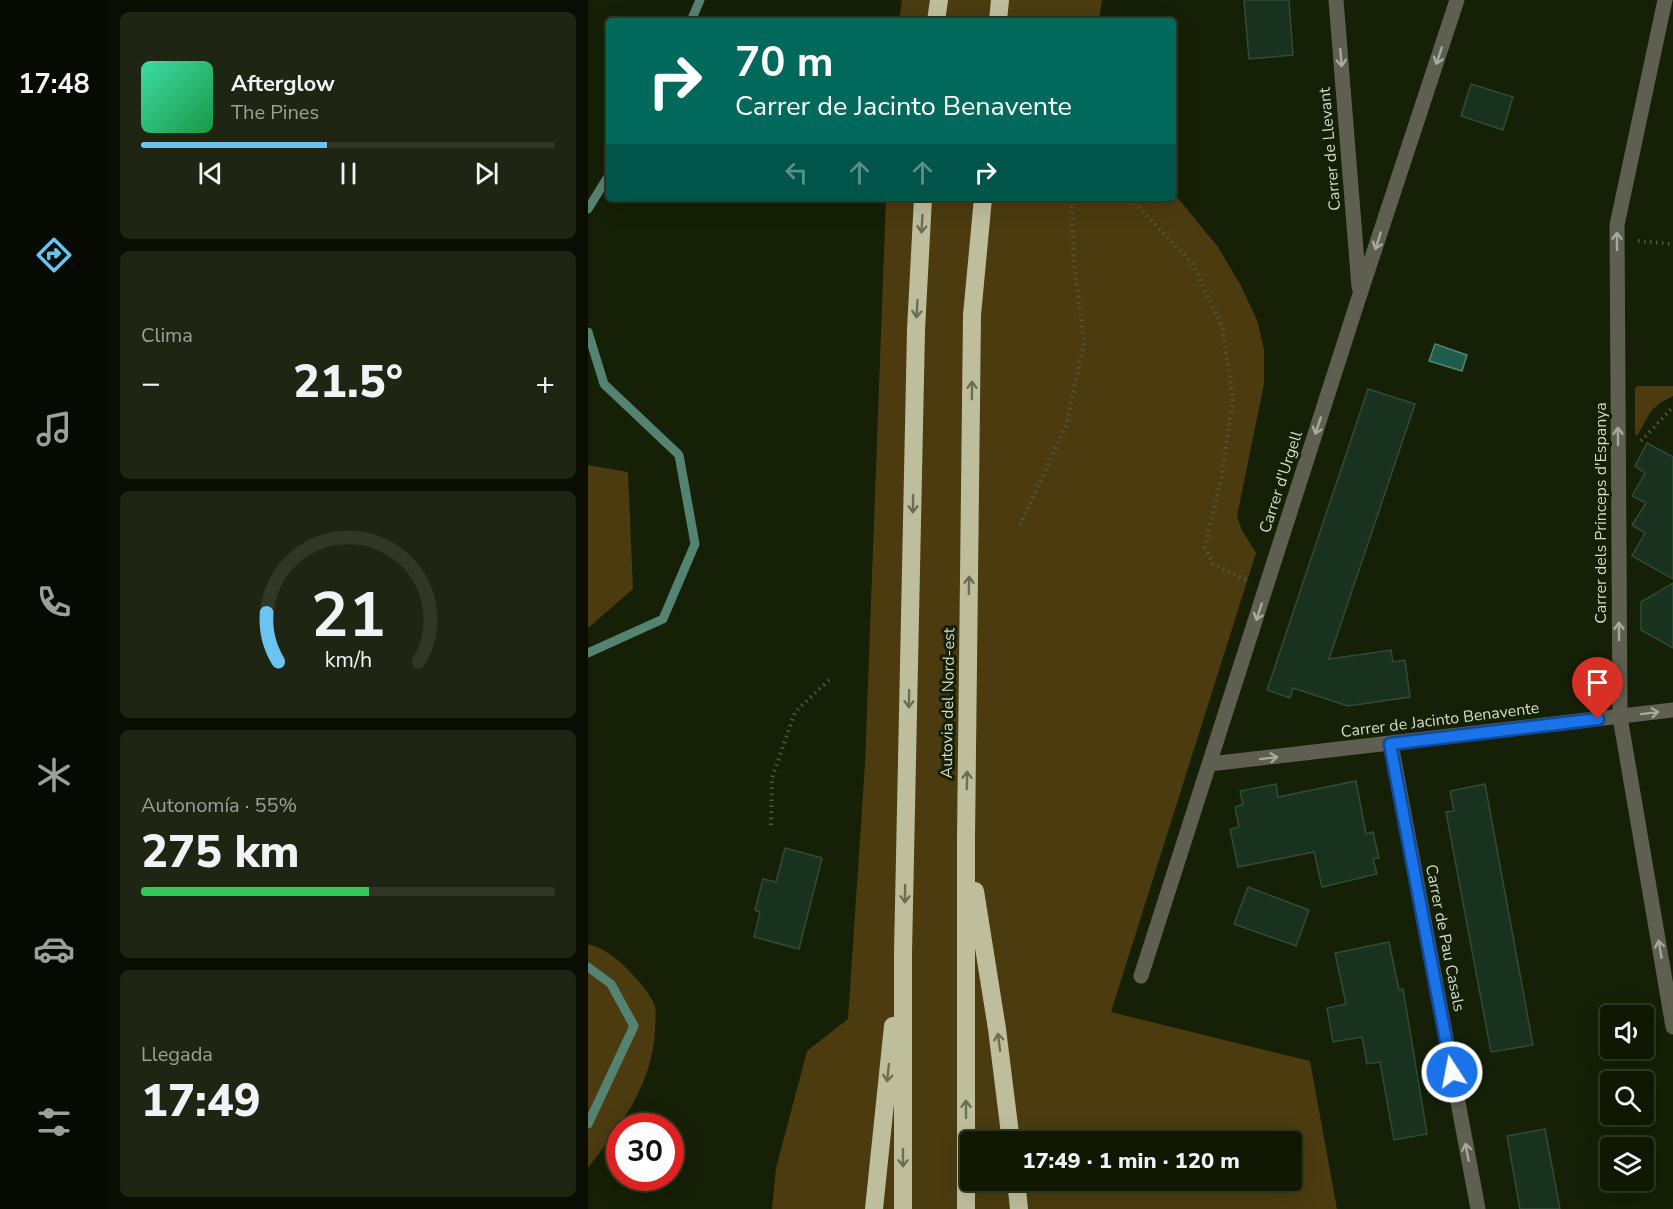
<!DOCTYPE html>
<html lang="es">
<head>
<meta charset="utf-8">
<style>
	:root { --surface:#101804; --page:#1e2513; --text:#f1f3f6; --muted:#9ca09a; --line:#303726; --accent:#6ac3f1 }
	body { margin:0; font-family:"Nunito Sans",sans-serif; background:var(--page); color:var(--text); height:100vh; display:flex; flex-direction:column; font-size:22px; white-space:nowrap }
	* { box-sizing:border-box; margin:0 }
	p { font-size:20px; color:var(--muted) }
	.icon { flex:none; width:33px; height:33px; fill:none; stroke:currentColor; stroke-width:2; stroke-linecap:round; stroke-linejoin:round }
	.map { position:relative; flex:1; overflow:hidden }
	.panel { display:flex; flex-direction:column; gap:12px; padding:12px; background:#090d02; width:480px }
	.panel>* { flex:none }
	.hud { position:absolute; left:18px; top:18px; width:570px; height:183px; border-radius:6px; box-shadow:0 6px 24px #0002,0 0 0 2px var(--line); background:#00695c; color:#fff; overflow:hidden }
	.fabs { position:absolute; left:1012px; top:1005px; display:grid; gap:12px }
	.fabs a { display:grid; place-items:center; width:54px; height:54px; border-radius:6px; background:var(--surface); box-shadow:0 6px 24px #0002,0 0 0 2px var(--line); font-size:30px }
	.speed { position:absolute; left:18px; top:1113px; display:flex; gap:12px; font-size:30px; font-weight:700; text-align:center }
	.speed>* { display:grid; place-content:center; width:78px; height:78px; border-radius:50%; background:var(--surface); box-shadow:0 6px 24px #0002,0 0 0 2px var(--line); line-height:1 }
	.speed .limit { border:9px solid #d22; background:#fff; color:#111 }
	.pin { position:absolute; display:grid; place-items:center; width:51px; height:51px; color:#fff; margin:-62px -26px; border-radius:50% 50% 50% 0; rotate:-45deg; box-shadow:0 0 6px #0007 }
	.pin .icon { rotate:45deg }
	.me { position:absolute; width:66px; margin:-33px; rotate:349deg; stroke-linejoin:round; filter:drop-shadow(0 0 4px #0008) }
	.turn { display:flex; align-items:center; gap:21px; height:126px; padding:0 30px; font-size:27px }
	.turn .icon { width:78px; height:78px; stroke-width:2.5 }
	.turn b { display:block; font-size:42px; line-height:51px }
	.lanes { display:flex; align-items:center; height:57px; padding:0 30px; background:#0003; justify-content:center; gap:30px; direction:ltr }
	.lanes .off { opacity:.35 }
	.big { font-size:45px; font-weight:800; line-height:1.1 }
	.panel .widget { flex:1; display:flex; flex-direction:column; justify-content:center; gap:9px; min-width:0; padding:0 21px; border-radius:9px; background:var(--page) }
	.panel .dial { align-items:center; gap:0 }
	.dial svg { height:156px; overflow:visible; fill:none; stroke:var(--line); stroke-width:7; stroke-linecap:round; text-anchor:middle }
	.dial text { fill:var(--text); stroke:none }
	.song { display:flex; align-items:center; gap:18px }
	.cover { width:72px; height:72px; border-radius:9px; background:linear-gradient(135deg,hsl(160 70% 55%),hsl(140 70% 35%)) }
	.played { height:6px; border-radius:3px; background:linear-gradient(90deg,var(--accent) 45%,var(--line) 45%) }
	.keys { display:flex; justify-content:space-around; direction:ltr }
	.heat { display:flex; justify-content:space-between; align-items:center; font-size:33px; direction:ltr }
	.charge { height:9px; border-radius:4px; background:linear-gradient(90deg,#34c759 55%,var(--line) 0) }
	.trip { position:absolute; left:372px; top:1131px; width:342px; height:60px; border-radius:6px; background:var(--surface); box-shadow:0 6px 24px #0002,0 0 0 2px var(--line); font-weight:800; line-height:60px; text-align:center }
	main { display:flex; flex:1; min-height:0 }
	.tabs { display:flex; flex-direction:column; width:108px; justify-content:space-around; align-items:center; background:#060a02; color:var(--muted) }
	.tabs .icon { width:42px; height:42px }
	.tabs .selected { color:var(--accent) }
	.tabs b { font-size:27px; color:var(--text) }
	.map>svg:first-child { display:block }
	.green { fill:#4b3b0f; fill-rule:evenodd }
	.water { fill:#1e5d4b; stroke:#558372; stroke-width:1.5 }
	.lines { fill:none; stroke-linecap:round; stroke-linejoin:round }
	.stream { stroke:#558372; stroke-width:9 }
	.building { fill:#19321f; stroke:#314b36; stroke-width:1.5 }
	.path { stroke:#4f5942; stroke-width:4; stroke-dasharray:1.5 4.5; stroke-linecap:butt }
	.minor { stroke:#5e5f51; stroke-width:15 }
	.motorway { stroke:#bebe9d; stroke-width:18 }
	.oneway { stroke:#a5aa9b }
	.oneway2 { stroke:#6a6f52 }
	.route-casing { stroke:#114b97; stroke-width:15 }
	.route { stroke:#1a73e8; stroke-width:10 }
	.labels { text-anchor:middle; dominant-baseline:central; stroke-width:6; stroke-linejoin:round; paint-order:stroke }
	.street-label { font-size:16px; fill:#d4dccc; stroke:#152006 }
</style>
</head>
<body>
<main>
<nav class="tabs">
<b>17:48</b>
<svg class="icon selected" aria-label="directions" viewBox="0 0 24 24"><path d="M12 3l9 9-9 9-9-9zM9 14v-3h6M13 9l2 2-2 2"/></svg>
<svg class="icon" aria-label="music" viewBox="0 0 24 24"><path d="M9 18V5l10-2v13"/><circle cx="6" cy="18" r="3"/><circle cx="16" cy="16" r="3"/></svg>
<svg class="icon" aria-label="phone" viewBox="0 0 24 24"><path d="M5 4h4l2 5-3 2q2 4 5 5l2-3 5 2v4C11 20 4 13 5 4z"/></svg>
<svg class="icon" aria-label="climate" viewBox="0 0 24 24"><path d="M12 3v18M4 7l16 10M4 17L20 7"/></svg>
<svg class="icon" aria-label="car" viewBox="0 0 24 24"><path d="M5 17H2v-5l4-1 3-4h7l3 4 3 1v5h-3M9 17h6M6 11h13"/><circle cx="7" cy="17" r="2"/><circle cx="17" cy="17" r="2"/></svg>
<svg class="icon" aria-label="filters" viewBox="0 0 24 24"><path d="M4 7h16M4 17h16"/><circle cx="9" cy="7" r="2"/><circle cx="15" cy="17" r="2"/></svg>
</nav>
<section class="panel">
<div class="widget">
<div class="song"><i class="cover"></i><div><b>Afterglow</b><p>The Pines</p></div></div>
<div class="played"></div>
<div class="keys"><svg class="icon" aria-label="previous" viewBox="0 0 24 24"><path d="M18 5L8 12l10 7zM5 5v14"/></svg><svg class="icon" aria-label="pause" viewBox="0 0 24 24"><path d="M8 5v14M16 5v14"/></svg><svg class="icon" aria-label="next" viewBox="0 0 24 24"><path d="M6 5l10 7-10 7zM19 5v14"/></svg></div>
</div>
<div class="widget"><p>Clima</p>
<div class="heat"><a>−</a><b class="big">21.5°</b><a>+</a></div>
</div>
<div class="widget dial"><svg viewBox="0 0 100 80">
<path d="M14 69A42 42 0 1 1 86 69"/>
<path d="M14 69A42 42 0 0 1 8 44" stroke="#6ac3f1"/>
<text x="50" y="56" font-size="32" font-weight="700">21</text>
<text x="50" y="72" font-size="11">km/h</text>
</svg></div>
<div class="widget"><p>Autonomía · 55%</p><b class="big">275 km</b><div class="charge"></div></div>
<div class="widget"><p>Llegada</p><b class="big">17:49</b></div>
</section>
<div class="map">
<svg width="1085" height="1209" viewBox="0 0 1085 1209">
	<rect width="100%" height="100%" fill="#152006"/>
	<path class="green" d="M 314,0 L 514,0 L 511,21 L 311,21 Z
		M 585,192 L 630,247 L 652,284 L 669,320 L 676,349 L 676,384 L 649,516 L 654,530 L 668,553 L 523,1012 L 722,1061 L 749,1209 L 184,1209 L 188,1168 L 219,1051 L 260,1019 L 277,764 L 298,198 L 585,198 ZM 382,1142 L 704,1142 L 704,1180 L 382,1180 Z
		M 1049,386 L 1085,386 L 1085,396 L 1072,403 L 1063,411 L 1049,436 L 1047,434 L 1047,389 Z
		M 0,465 L 40,472 L 45,589 L 0,628 Z
		M 0,944 C 19,949 31,960 44,974 C 53,984 61,992 66,1004 C 69,1011 67,1022 67,1031 C 64,1085 32,1127 0,1168 Z"/>
	<path class="water" d="M 847,344 L 879,355 L 874,371 L 841,361 Z"/>
	<g class="lines">
		<path class="stream" d="M 103,21 L 112,0
			M 0,209 L 21,175
			M 0,332 L 16,384 L 91,455 L 107,544 L 75,619 L 0,653
			M 0,967 L 23,984 L 46,1026 L 0,1124"/>
	</g>
	<path class="building" d="M 656,0 L 701,0 L 705,55 L 661,59 Z
		M 883,84 L 925,97 L 915,130 L 873,116 Z
		M 780,389 L 827,404 L 741,659 L 803,650 L 805,662 L 817,660 L 822,697 L 760,706 L 705,688 L 702,698 L 679,690 Z
		M 1059,443 L 1085,457 L 1085,579 L 1044,556 L 1057,533 L 1044,525 L 1058,503 L 1044,496 L 1057,473 L 1047,466 Z
		M 1085,583 L 1085,648 L 1053,630 L 1053,602 Z
		M 768,781 L 778,834 L 785,832 L 791,858 L 785,859 L 789,874 L 734,887 L 726,852 L 650,867 L 642,829 L 651,827 L 647,807 L 655,804 L 652,791 L 688,784 L 690,797 Z
		M 897,784 L 945,1045 L 903,1052 L 858,812 L 866,811 L 862,791 Z
		M 197,848 L 234,858 L 211,949 L 166,937 L 172,912 L 167,910 L 175,879 L 188,882 Z
		M 660,887 L 721,910 L 708,946 L 646,924 Z
		M 801,942 L 811,990 L 815,989 L 839,1134 L 806,1140 L 792,1062 L 779,1064 L 774,1037 L 745,1042 L 739,1008 L 758,1004 L 747,953 Z
		M 957,1129 L 972,1209 L 932,1209 L 919,1136 Z"/>
	<g class="lines">
		<path class="path" d="M 542,198 L 604,263 L 634,326 L 645,399 L 633,480 L 617,547 L 625,564 L 658,580
			M 1050,241 L 1085,244
			M 1053,441 L 1085,407
			M 432,525 L 478,426 L 496,343 L 486,263 L 484,207 L 488,198
			M 183,825 L 184,778 L 207,712 L 242,679"/>
		<path class="minor" d="M 748,0 L 771,287
			M 1077,0 L 1029,225 L 1032,717 L 1085,1027
			M 803,744 L 890,1209
			M 622,764 L 1085,710
			M 553,976 L 772,294 L 869,0"/>
		<path class="motorway" d="M 348,21 L 351,0
			M 410,21 L 412,0
			M 387,891 L 409,1029 L 423,1142
			M 428,1180 L 431,1209
			M 286,1209 L 305,1026
			M 315,1209 L 315,952 L 328,330 L 335,198
			M 378,1209 L 378,839 L 384,315 L 395,198"/>
	</g>
	<defs><path id="oneway-shaft" d="M-6 0H5M1.5-3L5.5 0L1.5 3" fill="none" stroke-width="1.6" stroke-linecap="round" stroke-linejoin="round" transform="scale(1.5)"/></defs>
	<g class="oneway">
		<use href="#oneway-shaft" transform="translate(851 56) rotate(108)"/>
		<use href="#oneway-shaft" transform="translate(753 58) rotate(85)"/>
		<use href="#oneway-shaft" transform="translate(790 241) rotate(108)"/>
		<use href="#oneway-shaft" transform="translate(1029 241) rotate(-90)"/>
		<use href="#oneway-shaft" transform="translate(730 426) rotate(108)"/>
		<use href="#oneway-shaft" transform="translate(1030 436) rotate(-90)"/>
		<use href="#oneway-shaft" transform="translate(671 612) rotate(108)"/>
		<use href="#oneway-shaft" transform="translate(1031 631) rotate(-90)"/>
		<use href="#oneway-shaft" transform="translate(1062 713) rotate(-7)"/>
		<use href="#oneway-shaft" transform="translate(681 758) rotate(-7)"/>
		<use href="#oneway-shaft" transform="translate(1072 949) rotate(-100)"/>
		<use href="#oneway-shaft" transform="translate(879 1152) rotate(-101)"/>
	</g>
	<g class="oneway2">
		<use href="#oneway-shaft" transform="translate(334 224) rotate(93)"/>
		<use href="#oneway-shaft" transform="translate(329 309) rotate(93)"/>
		<use href="#oneway-shaft" transform="translate(384 390) rotate(-89)"/>
		<use href="#oneway-shaft" transform="translate(325 504) rotate(91)"/>
		<use href="#oneway-shaft" transform="translate(381 585) rotate(-89)"/>
		<use href="#oneway-shaft" transform="translate(321 699) rotate(91)"/>
		<use href="#oneway-shaft" transform="translate(379 780) rotate(-89)"/>
		<use href="#oneway-shaft" transform="translate(317 894) rotate(91)"/>
		<use href="#oneway-shaft" transform="translate(411 1042) rotate(-97)"/>
		<use href="#oneway-shaft" transform="translate(300 1073) rotate(96)"/>
		<use href="#oneway-shaft" transform="translate(378 1109) rotate(-90)"/>
		<use href="#oneway-shaft" transform="translate(315 1158) rotate(90)"/>
	</g>
	<g class="lines">
		<defs>
			<path id="route" d="M 864,1072 L 802,744 L 1010,719"/>
		</defs>
		<use href="#route" class="route-casing"/>
		<use href="#route" class="route"/>
	</g>
	<g class="labels">
		<g class="street-label">
			<text transform="translate(742 149) rotate(-95)">Carrer de Llevant</text>
			<text transform="translate(693 482) rotate(-72)">Carrer d'Urgell</text>
			<text transform="translate(1013 513) rotate(-90)">Carrer dels Princeps d'Espanya</text>
			<text transform="translate(360 703) rotate(-89)">Autovia del Nord-est</text>
			<text transform="translate(852 720) rotate(-7)">Carrer de Jacinto Benavente</text>
			<text transform="translate(857 938) rotate(79)">Carrer de Pau Casals</text>
		</g>
	</g>
</svg>
<div class="fabs">
<a><svg class="icon" aria-label="sound" viewBox="0 0 24 24"><path d="M4 9h4l5-4v14l-5-4H4zM17 9q2 3 0 6"/></svg></a>
<a><svg class="icon" aria-label="search" viewBox="0 0 24 24"><circle cx="10" cy="10" r="6"/><path d="M15 15l6 6"/></svg></a>
<a><svg class="icon" aria-label="layers" viewBox="0 0 24 24"><path d="M12 4l9 5-9 5-9-5zM3 14l9 5 9-5"/></svg></a>
</div>
<div class="speed"><div class="limit">30</div></div>
<div class="pin" style="left:1010px;top:719px;background:#d93025"><svg class="icon" aria-label="arrive" viewBox="0 0 24 24"><path d="M6 21V4h12l-3 4 3 4H6"/></svg></div>
<svg class="me" style="left:864px;top:1072px" viewBox="-20 -20 40 40"><circle r="17" fill="#1a73e8" stroke="#fff" stroke-width="3"/><path d="M0-11L8 9 0 5-8 9z" fill="#fff"/></svg>
<div class="trip">17:49 · 1 min · 120 m</div>
<div class="hud">
<div class="turn"><svg class="icon" aria-label="right" viewBox="0 0 24 24"><path d="M7 20v-9h11M14 6l5 5-5 5"/></svg><div><b>70 m</b>Carrer de Jacinto Benavente</div></div>
<div class="lanes"><svg class="icon off" aria-label="left" viewBox="0 0 24 24"><path d="M17 20v-9H6M10 6l-5 5 5 5"/></svg><svg class="icon off" aria-label="ahead" viewBox="0 0 24 24"><path d="M12 20V5M6 11l6-6 6 6"/></svg><svg class="icon off" aria-label="ahead" viewBox="0 0 24 24"><path d="M12 20V5M6 11l6-6 6 6"/></svg><svg class="icon" aria-label="right" viewBox="0 0 24 24"><path d="M7 20v-9h11M14 6l5 5-5 5"/></svg></div>
</div>
</div>
</main>
</body>
</html>
